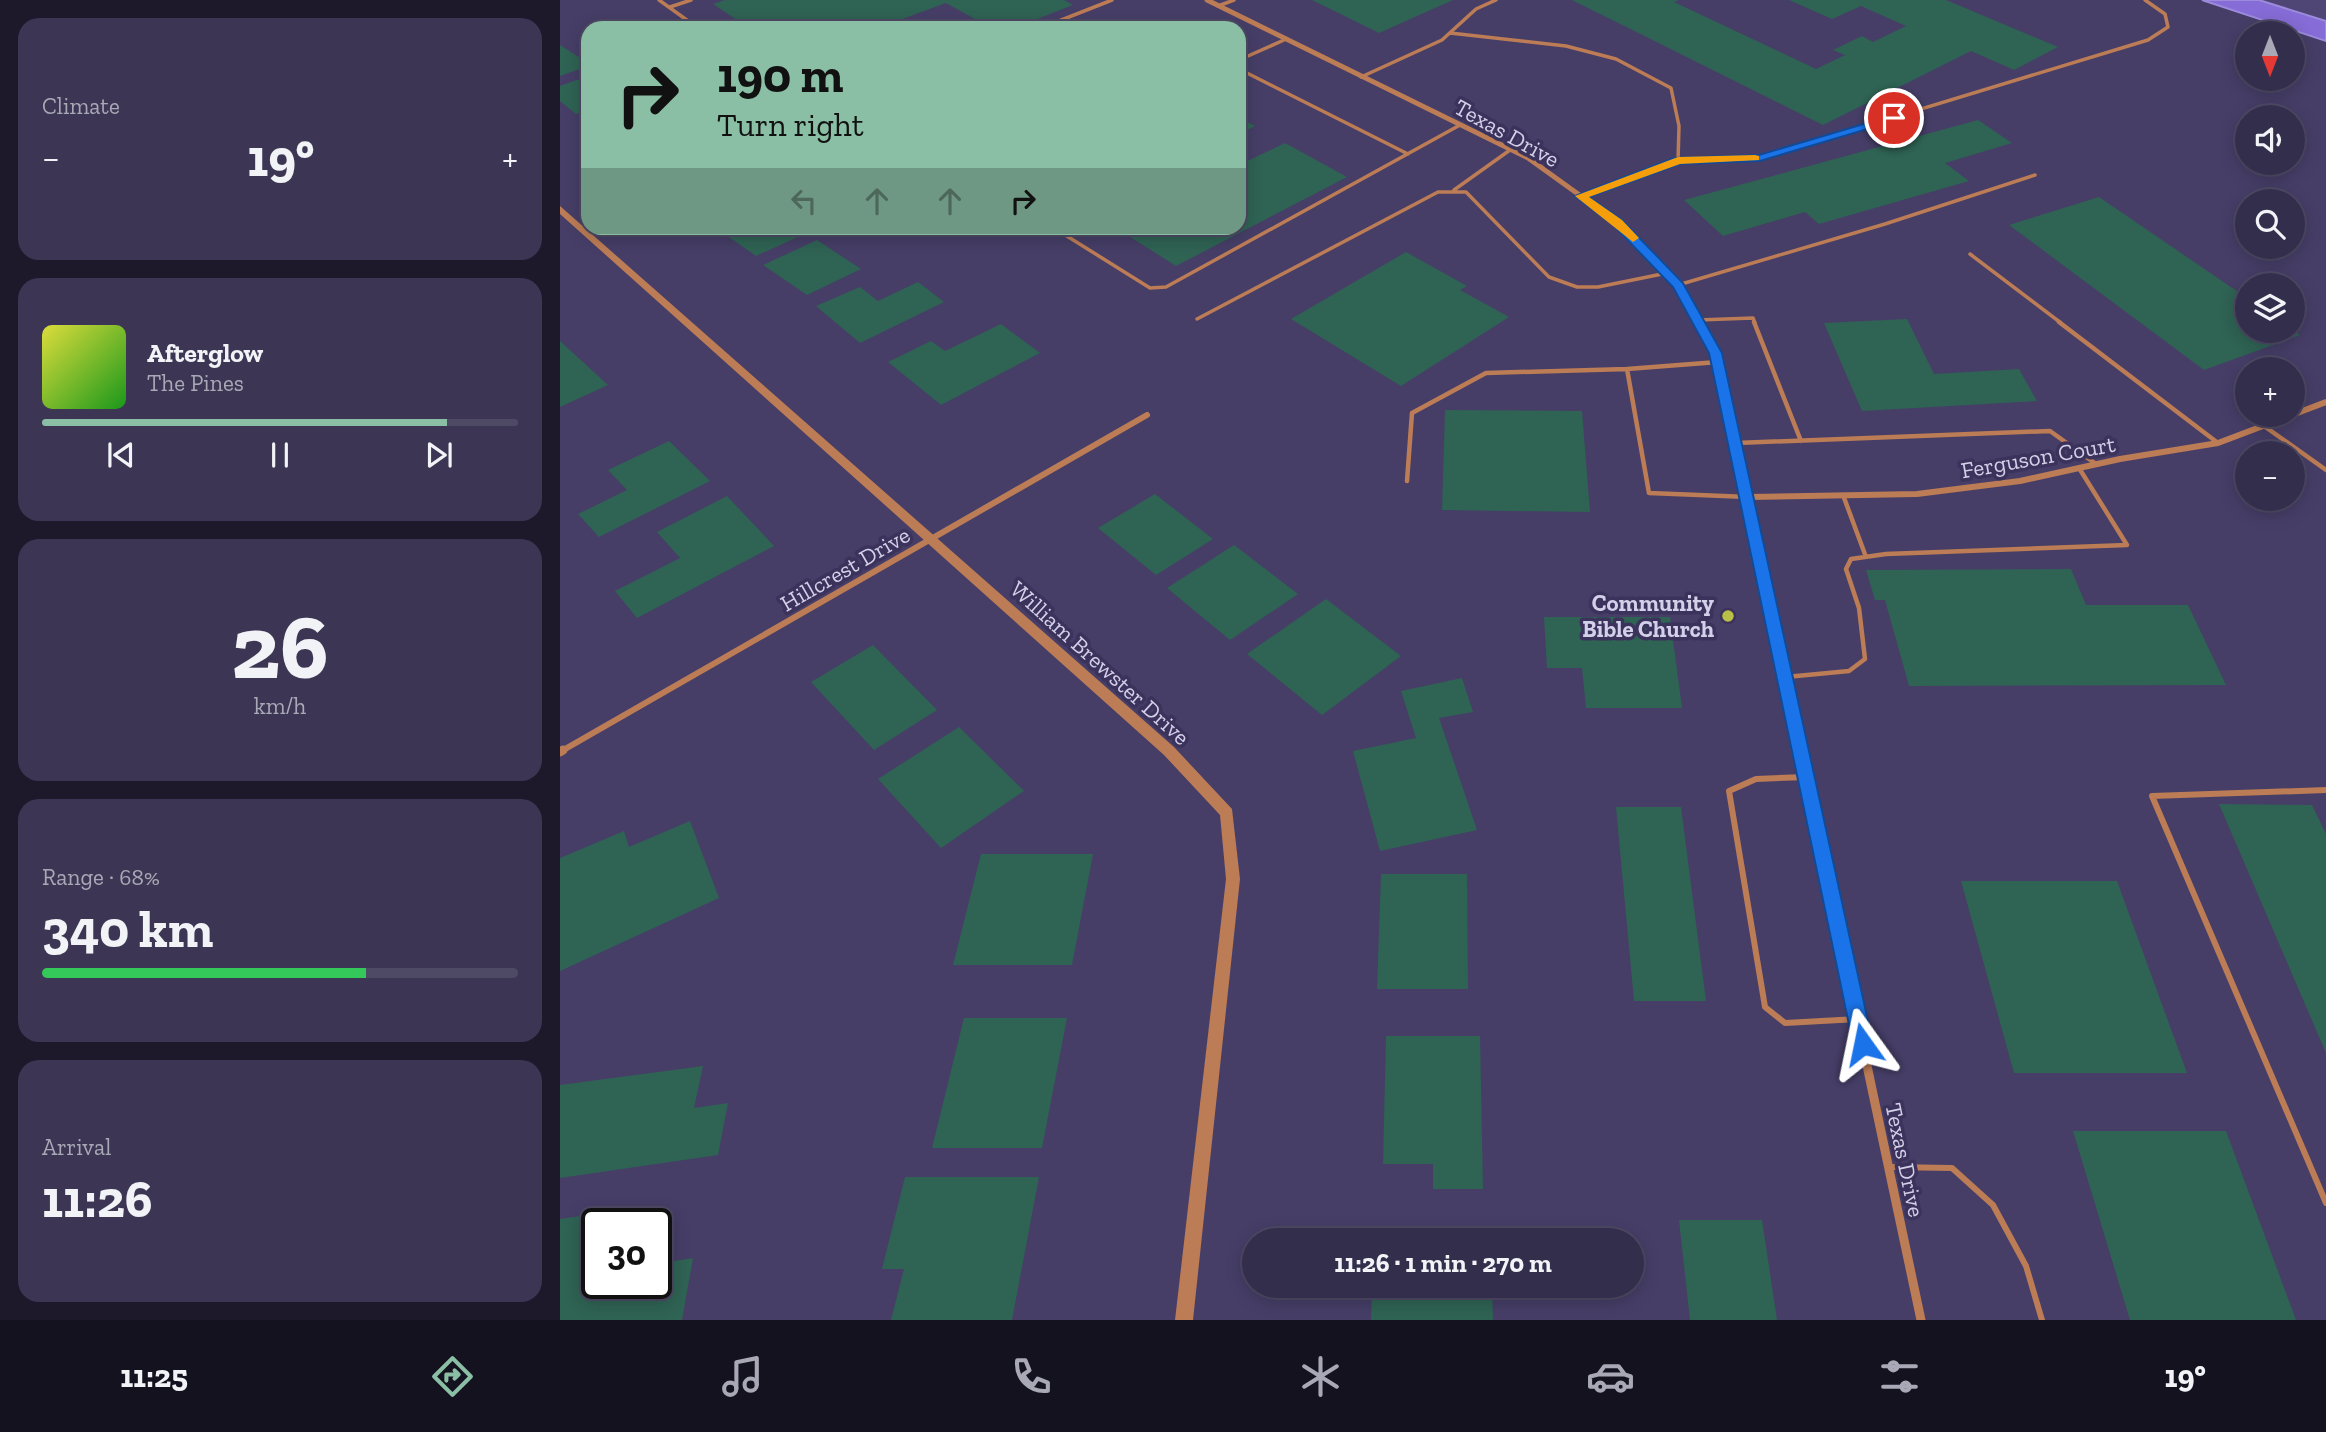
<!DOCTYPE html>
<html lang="en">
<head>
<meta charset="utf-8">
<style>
	:root { --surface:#342e4d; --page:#3c3654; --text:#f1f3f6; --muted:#a9a8b6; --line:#4e4a65; --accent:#8abfa5 }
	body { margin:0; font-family:"Zilla Slab",serif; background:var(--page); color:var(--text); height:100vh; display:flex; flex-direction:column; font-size:26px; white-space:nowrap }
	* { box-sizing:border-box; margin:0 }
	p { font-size:23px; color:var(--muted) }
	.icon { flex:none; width:38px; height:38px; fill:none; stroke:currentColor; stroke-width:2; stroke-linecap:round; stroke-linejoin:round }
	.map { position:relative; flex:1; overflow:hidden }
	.side { display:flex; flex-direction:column; gap:18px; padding:18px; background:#1d192a; width:560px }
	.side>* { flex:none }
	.hud { position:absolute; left:21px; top:21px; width:665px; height:214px; border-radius:21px; box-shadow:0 4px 18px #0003,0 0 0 2px var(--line); background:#8abfa5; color:#111; overflow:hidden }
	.needle { width:46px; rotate:180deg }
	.controls { position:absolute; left:1675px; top:21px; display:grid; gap:14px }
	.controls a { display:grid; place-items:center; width:70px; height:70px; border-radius:50%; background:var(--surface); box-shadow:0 4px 18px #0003,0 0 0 2px var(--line); font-size:35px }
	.speed { position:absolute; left:21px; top:1208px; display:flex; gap:14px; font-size:35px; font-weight:700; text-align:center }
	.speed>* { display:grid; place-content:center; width:91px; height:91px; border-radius:50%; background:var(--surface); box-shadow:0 4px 18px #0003,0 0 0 2px var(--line); line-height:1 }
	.speed .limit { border:4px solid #111; border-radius:10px; background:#fff; color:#111 }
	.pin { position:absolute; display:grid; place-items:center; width:60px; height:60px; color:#fff; margin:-30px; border:4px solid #fff; border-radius:50%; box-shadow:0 2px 7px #0007 }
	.me { position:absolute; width:77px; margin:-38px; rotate:348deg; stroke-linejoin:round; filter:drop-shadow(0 0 5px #0008) }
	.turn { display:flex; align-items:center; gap:24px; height:147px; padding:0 21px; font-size:32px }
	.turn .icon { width:91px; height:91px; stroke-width:2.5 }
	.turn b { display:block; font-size:49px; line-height:60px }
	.lanes { display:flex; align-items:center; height:66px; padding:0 21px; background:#0003; justify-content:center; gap:35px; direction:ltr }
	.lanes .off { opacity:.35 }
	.big { font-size:52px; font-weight:700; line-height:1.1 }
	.side .tile { flex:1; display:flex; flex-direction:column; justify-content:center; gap:10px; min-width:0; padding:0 24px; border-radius:21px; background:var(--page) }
	.side .dial { align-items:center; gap:0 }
	.dial b { font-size:91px; line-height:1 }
	.song { display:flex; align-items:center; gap:21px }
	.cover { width:84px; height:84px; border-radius:10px; background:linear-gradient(135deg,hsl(60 70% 55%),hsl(120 70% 35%)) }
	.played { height:7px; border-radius:4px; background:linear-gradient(90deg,var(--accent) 85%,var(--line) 85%) }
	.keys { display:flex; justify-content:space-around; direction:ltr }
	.heat { display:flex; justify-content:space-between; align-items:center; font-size:38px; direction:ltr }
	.charge { height:10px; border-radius:5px; background:linear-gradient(90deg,#34c759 68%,var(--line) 0) }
	.trip { position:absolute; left:682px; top:1228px; width:402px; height:70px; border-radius:35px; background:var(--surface); box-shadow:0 4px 18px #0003,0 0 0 2px var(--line); font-weight:700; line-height:70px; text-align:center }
	.tabs { display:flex; height:112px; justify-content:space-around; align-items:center; background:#15121f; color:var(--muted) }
	.tabs .icon { width:49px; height:49px }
	.tabs .active { color:var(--accent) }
	.tabs b { font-size:32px; color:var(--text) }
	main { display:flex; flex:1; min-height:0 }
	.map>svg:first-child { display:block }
	.built { fill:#4f4676 }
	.water { fill:#856cd6; stroke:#9c8adc; stroke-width:2 }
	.building { fill:#2f6354 }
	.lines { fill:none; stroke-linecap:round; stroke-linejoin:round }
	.service-far2 { stroke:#bc7c55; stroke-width:3.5 }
	.service-far1 { stroke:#bc7c55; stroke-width:4.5 }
	.service { stroke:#bc7c55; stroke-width:6 }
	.minor-far2 { stroke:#bc7c55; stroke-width:5 }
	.minor-far1 { stroke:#bc7c55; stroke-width:6 }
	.minor { stroke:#bc7c55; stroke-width:9 }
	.tertiary { fill:#bc7c55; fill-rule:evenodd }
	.route { fill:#1a73e8; stroke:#114b97; stroke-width:2 }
	.slow { fill:#f59e0b }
	.poi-dot { fill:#bac045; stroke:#3c335c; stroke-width:2.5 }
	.labels { text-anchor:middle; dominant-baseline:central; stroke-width:7; stroke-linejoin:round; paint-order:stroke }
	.street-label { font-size:23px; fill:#d3d0e9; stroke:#3c335c }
	.poi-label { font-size:23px; font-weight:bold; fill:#d3d0e9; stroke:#3c335c; text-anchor:end }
</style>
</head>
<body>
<main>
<section class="side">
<div class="tile"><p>Climate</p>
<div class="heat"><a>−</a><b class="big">19°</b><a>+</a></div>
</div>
<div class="tile">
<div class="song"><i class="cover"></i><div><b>Afterglow</b><p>The Pines</p></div></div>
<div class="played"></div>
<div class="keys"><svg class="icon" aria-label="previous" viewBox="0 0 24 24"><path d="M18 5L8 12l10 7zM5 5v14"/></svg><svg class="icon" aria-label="pause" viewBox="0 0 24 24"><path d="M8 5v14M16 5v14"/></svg><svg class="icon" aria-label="next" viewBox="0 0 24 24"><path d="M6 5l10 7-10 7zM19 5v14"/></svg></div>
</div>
<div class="tile dial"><b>26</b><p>km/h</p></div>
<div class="tile"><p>Range · 68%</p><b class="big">340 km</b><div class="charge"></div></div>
<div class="tile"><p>Arrival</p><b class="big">11:26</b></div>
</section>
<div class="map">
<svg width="1766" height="1320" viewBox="0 0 1766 1320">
	<rect width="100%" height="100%" fill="#463e67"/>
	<path class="built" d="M 1699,0 L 1766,0 L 1766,21 Z"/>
	<path class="water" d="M 1642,0 L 1699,0 L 1766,21 L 1766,41 Z"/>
	<path class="building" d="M 165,0 L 504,0 L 513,5 L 454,28 L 431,28 L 386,3 L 318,28 L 189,28 L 153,4 Z
		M 752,0 L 893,0 L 819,33 Z
		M 1012,0 L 1119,0 L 1114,2 L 1256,69 L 1285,55 L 1273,50 L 1302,36 L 1313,42 L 1346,26 L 1301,6 L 1272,19 L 1229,0 L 1386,0 L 1498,47 L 1454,70 L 1411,51 L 1263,125 Z
		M 0,45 L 28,63 L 28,66 L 0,76 Z
		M 28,76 L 28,110 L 16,114 L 0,101 L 0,86 Z
		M 679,118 L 695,126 L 679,134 Z
		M 1418,120 L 1452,143 L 1385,163 L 1409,181 L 1259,224 L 1245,212 L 1163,236 L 1124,200 Z
		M 725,143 L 787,177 L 616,266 L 556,228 L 679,228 L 679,165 Z
		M 1539,197 L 1687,298 L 1687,331 L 1732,329 L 1740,335 L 1644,370 L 1449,225 Z
		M 156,228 L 227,228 L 240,236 L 196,256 Z
		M 257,240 L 301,269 L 247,295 L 203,265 Z
		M 846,252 L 907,286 L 900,290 L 949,317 L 841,386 L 731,319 Z
		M 358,282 L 384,302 L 300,343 L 256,306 L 300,287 L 318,301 Z
		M 1347,319 L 1374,374 L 1459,369 L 1477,401 L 1302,411 L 1264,323 Z
		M 441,324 L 480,353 L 381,405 L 328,362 L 371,341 L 385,351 Z
		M 0,341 L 48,385 L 0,407 Z
		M 885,410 L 1022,411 L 1030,512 L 882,510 Z
		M 109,441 L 150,481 L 39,537 L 18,514 L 67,490 L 48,470 Z
		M 595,494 L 653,539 L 596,575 L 538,528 Z
		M 167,496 L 214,546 L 77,618 L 55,591 L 120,558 L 97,532 Z
		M 674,545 L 738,594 L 670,640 L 607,588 Z
		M 1511,569 L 1526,605 L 1628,605 L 1666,685 L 1349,686 L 1325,600 L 1315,600 L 1306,570 Z
		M 766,599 L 841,656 L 762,715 L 687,654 Z
		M 984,617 L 1110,617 L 1122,708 L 1026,708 L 1022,668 L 987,668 Z
		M 313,645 L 377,710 L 314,750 L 251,682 Z
		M 902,678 L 913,712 L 879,718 L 917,830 L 820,851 L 793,751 L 856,738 L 841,691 Z
		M 399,727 L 464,791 L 381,848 L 318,779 Z
		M 1659,804 L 1752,805 L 1766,834 L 1766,1053 Z
		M 1056,807 L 1121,807 L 1146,1001 L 1074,1001 Z
		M 130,821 L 159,898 L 0,971 L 0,858 L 64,831 L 69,847 Z
		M 421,854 L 533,854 L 512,965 L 393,965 Z
		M 821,874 L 907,874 L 908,989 L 817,989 Z
		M 1401,881 L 1557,881 L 1627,1073 L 1454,1073 Z
		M 404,1018 L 507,1018 L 482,1148 L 372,1148 Z
		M 826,1036 L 920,1036 L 923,1189 L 873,1189 L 873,1164 L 823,1164 Z
		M 143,1066 L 134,1108 L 168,1103 L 158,1155 L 0,1178 L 0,1085 Z
		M 1513,1131 L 1666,1131 L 1736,1320 L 1570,1320 Z
		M 345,1177 L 479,1177 L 452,1320 L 331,1320 L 344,1269 L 322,1269 Z
		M 48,1212 L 45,1223 L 37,1223 L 37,1262 L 34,1274 L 37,1274 L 37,1283 L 96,1283 L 96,1264 L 133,1258 L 122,1320 L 0,1320 L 0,1219 Z
		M 1119,1220 L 1202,1220 L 1217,1320 L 1130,1320 Z
		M 812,1286 L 932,1286 L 933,1320 L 811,1320 Z"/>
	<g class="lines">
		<path class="service-far2" d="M 99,0 L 138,28
			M 658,6 L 674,0
			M 110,7 L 131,0
			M 481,28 L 552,0
			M 890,33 L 1006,46 L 1056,59 L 1111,88 L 1119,126 L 1118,161
			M 679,60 L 724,40
			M 679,69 L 848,154
			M 801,77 L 882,40 L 916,9 L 936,0
			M 894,190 L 950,150
			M 1021,196 L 1118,161 L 1200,158 L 1588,40 L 1608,27 L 1605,14 L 1585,0
			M 494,228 L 590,288 L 606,287 L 900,125
			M 1410,254 L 1501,323
			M 1118,285 L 1325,224 L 1475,175
			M 637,319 L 878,192 L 906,192 L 989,277 L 1017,287 L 1038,287 L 1107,273
			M 1138,320 L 1193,318 L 1195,323"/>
		<path class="service-far1" d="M 1194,322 L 1241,441
			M 1499,322 L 1658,443
			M 1158,362 L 1067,369 L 1089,493 L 1188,497
			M 1704,426 L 1766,470
			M 1176,443 L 1490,431 L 1536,464
			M 847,481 L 852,413 L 926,373 L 1067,369
			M 1283,495 L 1306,557
			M 1226,677 L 1289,671 L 1305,659 L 1299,608 L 1286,569 L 1291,559 L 1326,554 L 1567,545 L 1519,468"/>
		<path class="service" d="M 1246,777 L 1196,779 L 1169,791 L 1205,1007 L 1225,1023 L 1298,1019
			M 1766,790 L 1592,796 L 1766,1203
			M 1329,1167 L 1392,1168 L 1433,1205 L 1466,1266 L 1482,1320"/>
		<path class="minor-far2" d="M 647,0 L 968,158 L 1057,222 L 1118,285 L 1139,323"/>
		<path class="minor-far1" d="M 1138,322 L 1156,353 L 1241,752
			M 1188,497 L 1357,494 L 1460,481 L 1560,459 L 1658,443 L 1766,402
			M 0,752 L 587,415"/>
		<path class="minor" d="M 1240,750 L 1361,1320
			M 0,752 L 3,750"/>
		<path class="tertiary" d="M 0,206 L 614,747 L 672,809 L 680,879 L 633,1320 L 615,1320 L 666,879 L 660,815 L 604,755 L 0,214 Z"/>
	</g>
	<path class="route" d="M 1334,115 L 1339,118 L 1338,120 L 1200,161 L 1120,164 L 1029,197 L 1062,220 L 1123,283 L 1162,353 L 1313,1044 L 1310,1050 L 1303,1053 L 1296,1050 L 1293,1044 L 1149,353 L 1113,287 L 1053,225 L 1015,196 L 1114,158 L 1199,155 Z"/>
	<path class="slow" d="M 1195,155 L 1199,156 L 1199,160 L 1120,164 L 1029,197 L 1062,220 L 1079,238 L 1073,242 L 1015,196 L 1118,157 Z"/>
	<circle class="poi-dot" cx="1168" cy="616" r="7"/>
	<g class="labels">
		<g class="street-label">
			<text transform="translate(947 133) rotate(29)">Texas Drive</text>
			<text transform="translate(1478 457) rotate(-10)">Ferguson Court</text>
			<text transform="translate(285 569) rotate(-30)">Hillcrest Drive</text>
			<text transform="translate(540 663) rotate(42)">William Brewster Drive</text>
			<text transform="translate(1345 1160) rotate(78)">Texas Drive</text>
		</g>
		<g class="poi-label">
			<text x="1154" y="603">Community<tspan x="1154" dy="26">Bible Church</tspan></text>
		</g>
	</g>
</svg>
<div class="controls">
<a><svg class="needle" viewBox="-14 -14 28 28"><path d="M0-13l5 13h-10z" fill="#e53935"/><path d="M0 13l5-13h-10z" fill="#a9a8b6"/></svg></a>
<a><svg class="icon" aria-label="sound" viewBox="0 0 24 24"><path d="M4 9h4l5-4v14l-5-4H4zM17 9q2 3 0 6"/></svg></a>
<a><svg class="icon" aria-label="search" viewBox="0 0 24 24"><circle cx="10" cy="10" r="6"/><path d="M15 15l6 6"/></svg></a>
<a><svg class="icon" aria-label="layers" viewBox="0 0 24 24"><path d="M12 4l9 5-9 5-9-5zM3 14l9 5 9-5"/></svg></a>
<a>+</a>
<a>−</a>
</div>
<div class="speed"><div class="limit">30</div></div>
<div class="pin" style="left:1334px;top:118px;background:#d93025"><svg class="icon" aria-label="arrive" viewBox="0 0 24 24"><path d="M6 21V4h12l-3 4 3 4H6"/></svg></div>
<svg class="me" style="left:1303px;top:1044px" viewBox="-20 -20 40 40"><path d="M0-17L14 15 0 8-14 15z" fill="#1a73e8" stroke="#fff" stroke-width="4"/></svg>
<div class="trip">11:26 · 1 min · 270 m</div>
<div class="hud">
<div class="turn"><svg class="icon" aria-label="right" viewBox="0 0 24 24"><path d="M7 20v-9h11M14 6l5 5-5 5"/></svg><div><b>190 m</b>Turn right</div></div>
<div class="lanes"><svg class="icon off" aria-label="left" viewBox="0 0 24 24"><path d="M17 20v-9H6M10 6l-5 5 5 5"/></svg><svg class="icon off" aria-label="ahead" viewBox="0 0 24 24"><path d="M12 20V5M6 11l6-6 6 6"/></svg><svg class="icon off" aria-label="ahead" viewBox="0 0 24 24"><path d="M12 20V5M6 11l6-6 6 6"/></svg><svg class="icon" aria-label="right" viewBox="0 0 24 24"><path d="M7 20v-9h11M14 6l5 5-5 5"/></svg></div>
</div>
</div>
</main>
<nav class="tabs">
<b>11:25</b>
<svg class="icon active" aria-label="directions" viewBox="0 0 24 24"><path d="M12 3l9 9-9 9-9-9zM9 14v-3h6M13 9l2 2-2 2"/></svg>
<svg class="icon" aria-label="music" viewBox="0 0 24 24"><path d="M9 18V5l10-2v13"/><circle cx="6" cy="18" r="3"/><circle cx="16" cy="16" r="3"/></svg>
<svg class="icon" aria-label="phone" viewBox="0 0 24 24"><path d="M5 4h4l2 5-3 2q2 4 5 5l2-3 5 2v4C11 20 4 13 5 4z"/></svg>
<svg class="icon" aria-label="climate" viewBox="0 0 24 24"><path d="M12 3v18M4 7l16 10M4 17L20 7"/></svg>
<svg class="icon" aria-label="car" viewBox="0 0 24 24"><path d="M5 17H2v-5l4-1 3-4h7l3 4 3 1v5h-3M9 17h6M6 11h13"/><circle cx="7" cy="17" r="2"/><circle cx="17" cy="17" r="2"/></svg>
<svg class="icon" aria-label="filters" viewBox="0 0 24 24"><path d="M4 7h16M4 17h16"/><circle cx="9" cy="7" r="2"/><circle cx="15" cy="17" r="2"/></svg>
<b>19°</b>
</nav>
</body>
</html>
